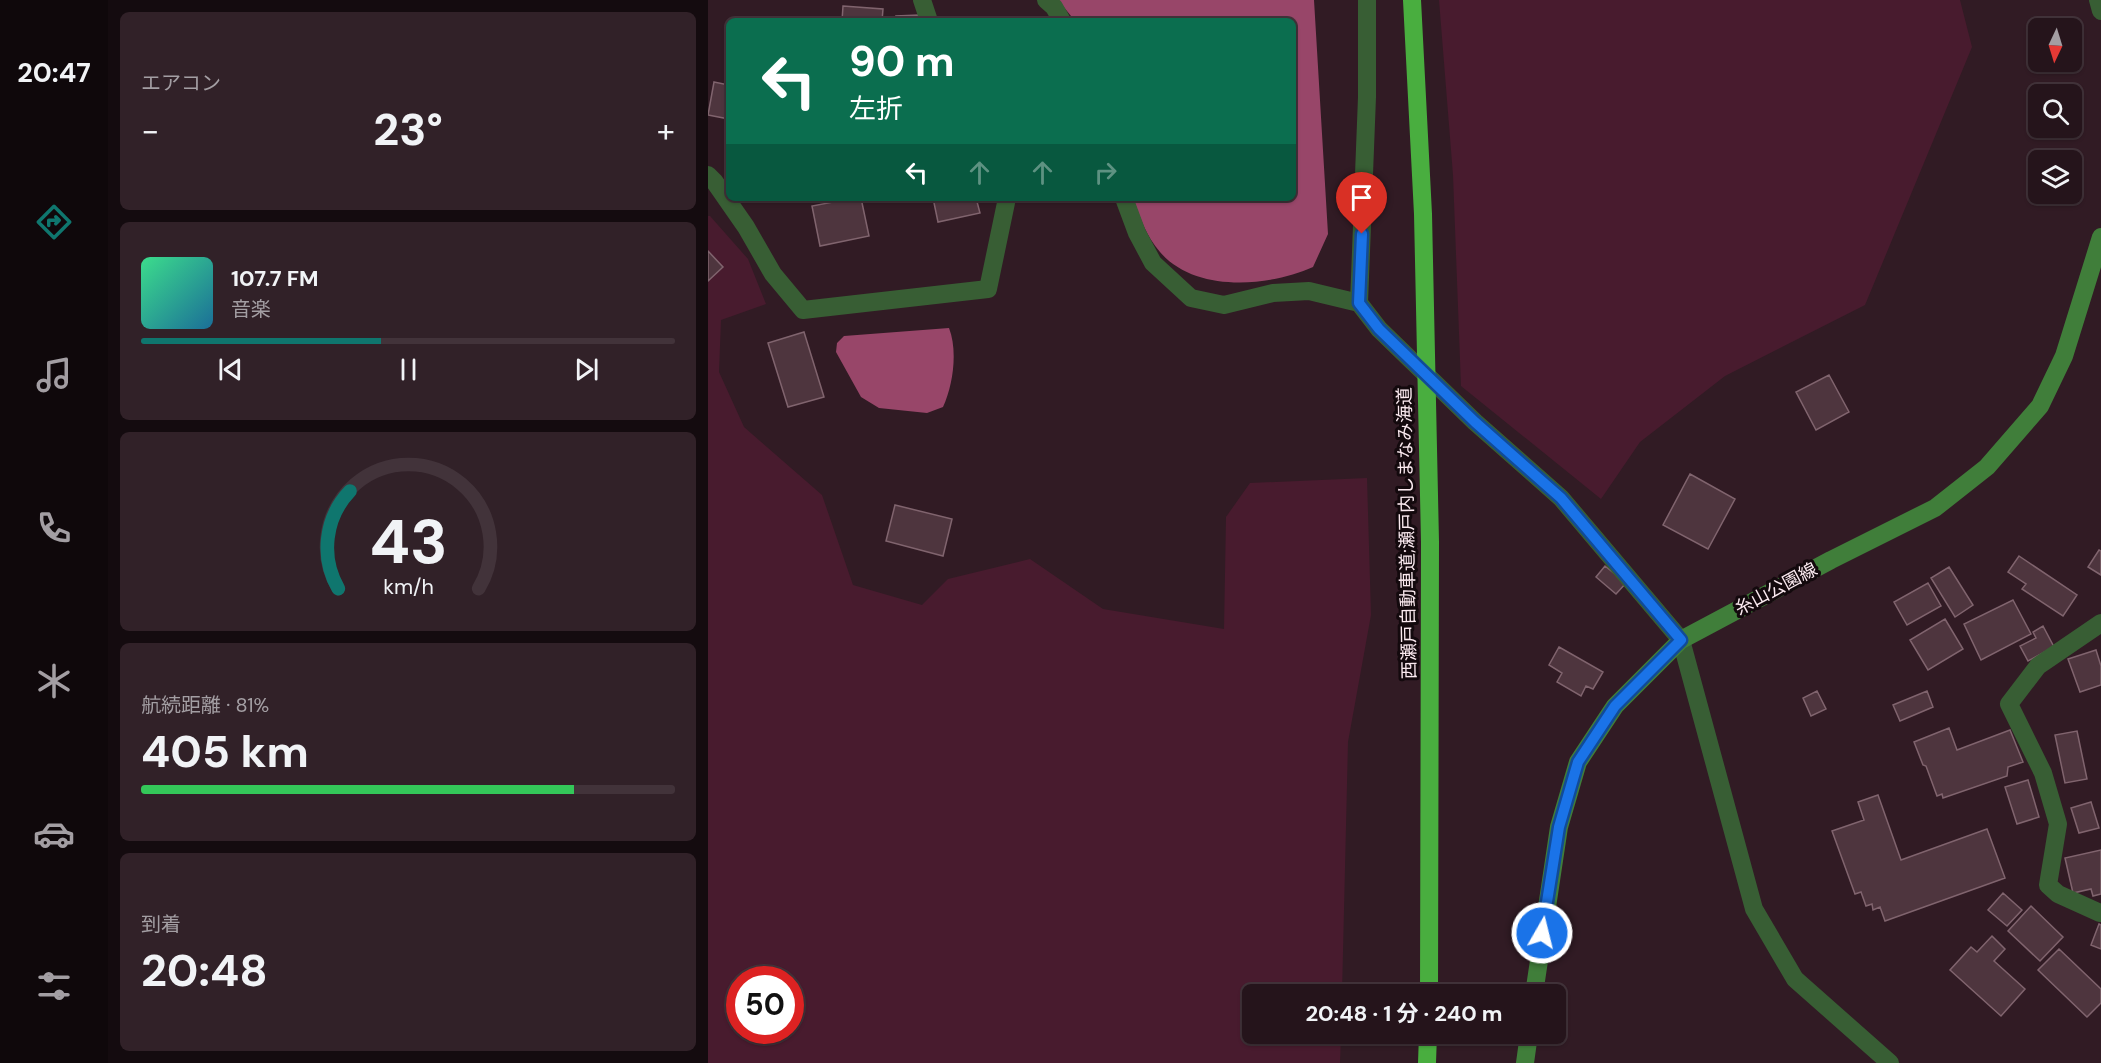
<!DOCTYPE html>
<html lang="ja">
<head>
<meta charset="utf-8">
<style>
	:root { --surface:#25141b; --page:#312128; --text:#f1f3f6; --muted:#a39ea3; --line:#42333a; --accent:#0f766e }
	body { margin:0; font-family:"DM Sans","Noto Sans JP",sans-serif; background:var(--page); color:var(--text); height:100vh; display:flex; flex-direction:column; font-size:22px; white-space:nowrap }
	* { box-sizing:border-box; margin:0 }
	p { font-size:20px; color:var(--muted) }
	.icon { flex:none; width:33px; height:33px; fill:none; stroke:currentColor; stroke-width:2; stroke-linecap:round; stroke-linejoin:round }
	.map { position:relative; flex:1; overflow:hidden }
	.details { display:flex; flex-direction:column; gap:12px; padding:12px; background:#140b0f; width:600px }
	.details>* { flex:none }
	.guide { position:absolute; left:18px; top:18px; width:570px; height:183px; border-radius:9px; box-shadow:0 2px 4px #0004,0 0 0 2px var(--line); background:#0b6e4f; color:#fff; overflow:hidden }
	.needle { width:39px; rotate:184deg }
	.controls { position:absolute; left:1320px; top:18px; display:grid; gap:12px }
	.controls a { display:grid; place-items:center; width:54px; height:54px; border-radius:9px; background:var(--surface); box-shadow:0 2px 4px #0004,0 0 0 2px var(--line); font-size:30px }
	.speed { position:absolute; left:18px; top:966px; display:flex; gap:12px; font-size:30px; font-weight:700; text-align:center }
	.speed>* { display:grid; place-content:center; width:78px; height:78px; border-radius:50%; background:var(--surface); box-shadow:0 2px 4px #0004,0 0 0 2px var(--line); line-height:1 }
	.speed .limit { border:9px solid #d22; background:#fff; color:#111 }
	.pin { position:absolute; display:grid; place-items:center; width:51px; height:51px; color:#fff; margin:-62px -26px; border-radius:50% 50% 50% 0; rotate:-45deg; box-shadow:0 0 6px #0007 }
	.pin .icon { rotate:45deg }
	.me { position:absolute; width:66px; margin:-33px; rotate:8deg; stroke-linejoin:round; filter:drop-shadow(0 0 4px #0008) }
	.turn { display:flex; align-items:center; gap:21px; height:126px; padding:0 24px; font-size:27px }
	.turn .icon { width:78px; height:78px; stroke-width:2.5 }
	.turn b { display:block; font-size:42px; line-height:51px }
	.lanes { display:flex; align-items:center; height:57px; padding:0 24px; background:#0003; justify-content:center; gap:30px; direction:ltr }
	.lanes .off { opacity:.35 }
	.big { font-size:45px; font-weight:700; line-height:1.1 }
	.details .widget { flex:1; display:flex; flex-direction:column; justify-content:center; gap:9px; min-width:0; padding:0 21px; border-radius:9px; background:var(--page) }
	.details .dial { align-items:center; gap:0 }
	.dial svg { height:156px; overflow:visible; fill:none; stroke:var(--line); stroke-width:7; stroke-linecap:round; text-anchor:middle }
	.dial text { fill:var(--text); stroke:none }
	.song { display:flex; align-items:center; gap:18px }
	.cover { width:72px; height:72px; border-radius:9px; background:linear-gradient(135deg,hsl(150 70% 55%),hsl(200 70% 35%)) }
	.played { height:6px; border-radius:3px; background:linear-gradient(90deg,var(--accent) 45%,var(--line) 45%) }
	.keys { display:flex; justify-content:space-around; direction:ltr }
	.heat { display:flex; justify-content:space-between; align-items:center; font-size:33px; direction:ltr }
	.charge { height:9px; border-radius:4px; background:linear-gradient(90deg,#34c759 81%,var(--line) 0) }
	.trip { position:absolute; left:534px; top:984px; width:324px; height:60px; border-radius:9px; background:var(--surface); box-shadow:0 2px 4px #0004,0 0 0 2px var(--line); font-weight:700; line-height:60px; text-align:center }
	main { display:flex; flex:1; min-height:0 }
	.menu { display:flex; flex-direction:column; width:108px; justify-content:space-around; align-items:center; background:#0f080b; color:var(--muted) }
	.menu .icon { width:42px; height:42px }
	.menu .active { color:var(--accent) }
	.menu b { font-size:27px; color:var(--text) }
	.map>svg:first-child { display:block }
	.green { fill:#481b2e; fill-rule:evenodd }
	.water { fill:#984669 }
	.building { fill:#4e353e; stroke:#80646e; stroke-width:1.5 }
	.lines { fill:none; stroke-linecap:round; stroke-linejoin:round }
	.minor { stroke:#385e34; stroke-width:18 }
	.tertiary { stroke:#385e34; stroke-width:18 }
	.secondary { stroke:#407e3a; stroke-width:18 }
	.motorway { stroke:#49ae3f; stroke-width:18 }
	.motorway-bridge { stroke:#49ae3f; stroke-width:18 }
	.route-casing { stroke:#114b97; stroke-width:15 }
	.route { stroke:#1a73e8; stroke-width:10 }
	.labels { text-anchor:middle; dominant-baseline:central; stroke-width:6; stroke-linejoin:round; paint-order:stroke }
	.street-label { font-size:18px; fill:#fbeaf0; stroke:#13090d }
</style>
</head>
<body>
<main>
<nav class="menu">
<b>20:47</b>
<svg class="icon active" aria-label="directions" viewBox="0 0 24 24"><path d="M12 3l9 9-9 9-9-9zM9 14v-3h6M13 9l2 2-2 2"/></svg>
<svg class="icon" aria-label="music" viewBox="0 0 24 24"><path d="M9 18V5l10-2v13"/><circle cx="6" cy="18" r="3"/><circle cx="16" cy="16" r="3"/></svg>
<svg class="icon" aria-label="phone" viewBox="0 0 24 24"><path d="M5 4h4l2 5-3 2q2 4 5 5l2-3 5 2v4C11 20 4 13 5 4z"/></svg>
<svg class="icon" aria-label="climate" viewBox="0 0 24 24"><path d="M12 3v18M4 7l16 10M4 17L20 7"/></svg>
<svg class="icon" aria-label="car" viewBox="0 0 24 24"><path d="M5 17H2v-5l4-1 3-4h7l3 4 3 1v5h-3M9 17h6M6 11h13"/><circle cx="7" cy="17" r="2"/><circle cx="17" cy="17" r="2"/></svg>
<svg class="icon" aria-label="filters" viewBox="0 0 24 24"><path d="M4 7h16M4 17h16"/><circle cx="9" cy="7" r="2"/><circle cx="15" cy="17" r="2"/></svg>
</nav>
<section class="details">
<div class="widget"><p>エアコン</p>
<div class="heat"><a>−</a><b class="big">23°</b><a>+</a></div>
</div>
<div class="widget">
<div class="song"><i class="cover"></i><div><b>107.7 FM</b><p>音楽</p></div></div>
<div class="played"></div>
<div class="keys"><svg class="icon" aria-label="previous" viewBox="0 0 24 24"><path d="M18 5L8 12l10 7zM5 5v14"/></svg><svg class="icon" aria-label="pause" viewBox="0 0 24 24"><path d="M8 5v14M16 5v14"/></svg><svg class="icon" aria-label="next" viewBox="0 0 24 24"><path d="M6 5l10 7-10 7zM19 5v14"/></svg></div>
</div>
<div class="widget dial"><svg viewBox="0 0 100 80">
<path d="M14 69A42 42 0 1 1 86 69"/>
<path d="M14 69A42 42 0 0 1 20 19" stroke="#0f766e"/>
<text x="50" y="56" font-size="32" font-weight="700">43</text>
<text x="50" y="72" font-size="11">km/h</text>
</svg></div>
<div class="widget"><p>航続距離 · 81%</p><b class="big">405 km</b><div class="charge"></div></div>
<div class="widget"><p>到着</p><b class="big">20:48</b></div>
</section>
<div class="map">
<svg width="1393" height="1063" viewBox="0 0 1393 1063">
	<rect width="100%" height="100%" fill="#311b24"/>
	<path class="green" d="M 731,0 L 1252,0 L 1264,47 L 1157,305 L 1017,376 L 932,442 L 893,499 L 753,386 L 745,175 Z
		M 0,216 L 2,216 L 40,259 L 58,304 L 13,320 L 11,372 L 36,427 L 114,495 L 145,585 L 214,605 L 240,579 L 322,559 L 395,609 L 516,629 L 518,517 L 542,483 L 659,478 L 663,615 L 640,742 L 634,994 L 544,994 L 544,1034 L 633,1034 L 632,1063 L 0,1063 ZM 32,980 L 82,980 L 82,1030 L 32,1030 Z"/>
	<path class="water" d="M 350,0 L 606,0 L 620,234 L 605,267 C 561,287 487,293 452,252 C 438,236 432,217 425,198 L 585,198 L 585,21 L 365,21 L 363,16 Z
		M 241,328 C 250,351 245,385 235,407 L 219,413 L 171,408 L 153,397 L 128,352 L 129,343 L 136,336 Z"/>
	<path class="building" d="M 135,6 L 175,9 L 174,21 L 134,21 Z
		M 211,15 L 211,21 L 189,21 L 188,16 Z
		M 6,82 L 21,85 L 21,119 L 0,115 Z
		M 146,198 L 153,198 L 161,236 L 112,246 L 104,206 Z
		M 225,198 L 268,198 L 272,213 L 230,222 Z
		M 0,251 L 15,267 L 0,281 Z
		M 96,332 L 116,397 L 80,407 L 60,343 Z
		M 1121,375 L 1141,412 L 1108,430 L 1088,392 Z
		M 982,474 L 1027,499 L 1000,549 L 955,525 Z
		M 187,505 L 244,519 L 235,556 L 178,541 Z
		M 1391,550 L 1393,551 L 1393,575 L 1380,567 Z
		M 1311,556 L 1369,595 L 1355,616 L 1314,589 L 1318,584 L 1300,572 Z
		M 897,566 L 918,583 L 908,594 L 888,577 Z
		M 1241,567 L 1265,605 L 1247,617 L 1223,578 Z
		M 1220,583 L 1233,606 L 1199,625 L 1186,602 Z
		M 1305,600 L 1323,634 L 1273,660 L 1256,624 Z
		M 1237,619 L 1255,649 L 1220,670 L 1202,640 Z
		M 1335,626 L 1346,647 L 1320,661 L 1312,646 L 1328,638 L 1325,632 Z
		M 851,647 L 895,672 L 885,689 L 878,686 L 873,696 L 849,682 L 854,673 L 841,665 Z
		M 1388,650 L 1393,666 L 1393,685 L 1372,692 L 1360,659 Z
		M 1109,691 L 1118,709 L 1103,716 L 1095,698 Z
		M 1219,691 L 1225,707 L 1192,721 L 1185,705 Z
		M 1241,728 L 1249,750 L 1302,730 L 1315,762 L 1300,767 L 1299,776 L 1235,798 L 1234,794 L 1229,796 L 1218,766 L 1215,765 L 1206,742 Z
		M 1369,731 L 1379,779 L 1357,783 L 1347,735 Z
		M 1320,780 L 1331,817 L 1309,824 L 1297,787 Z
		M 1170,795 L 1193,860 L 1279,829 L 1297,878 L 1177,921 L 1172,907 L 1165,910 L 1164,904 L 1158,906 L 1153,892 L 1147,894 L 1124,831 L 1156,820 L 1150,802 Z
		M 1383,802 L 1391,828 L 1371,833 L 1363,808 Z
		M 1393,850 L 1393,894 L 1385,896 L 1383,889 L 1365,893 L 1357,858 Z
		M 1295,893 L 1314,910 L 1299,926 L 1280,910 Z
		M 1323,906 L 1355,937 L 1332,961 L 1300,931 Z
		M 1391,924 L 1393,925 L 1393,949 L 1383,945 Z
		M 1284,936 L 1297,949 L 1286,961 L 1317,989 L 1293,1016 L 1242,970 L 1263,947 L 1269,952 Z
		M 1351,949 L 1393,989 L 1393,1003 L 1379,1017 L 1330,970 Z"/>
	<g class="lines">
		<path class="minor" d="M 214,0 L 221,21
			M 338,0 L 346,7 L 354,21
			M 1390,0 L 1393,11
			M 0,175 L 6,181 L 38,227 L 65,274 L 95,310 L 280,289 L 299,198
			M 416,198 L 429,233 L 445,263 L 483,298 L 516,305 L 565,293 L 601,291 L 651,303 L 671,329 L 767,422 L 853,498 L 973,640
			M 651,303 L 659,97 L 659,0
			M 1392,913 L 1350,894 L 1340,885 L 1350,824 L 1335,773 L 1301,704 L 1330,666 L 1393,623"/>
		<path class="tertiary" d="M 973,640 L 1046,909 L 1087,979 L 1182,1063"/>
		<path class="secondary" d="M 826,994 L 851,827 L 870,762 L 907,706 L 973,640 L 1123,560 L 1227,508 L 1279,467 L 1332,406 L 1356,356 L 1393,237
			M 817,1063 L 821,1034"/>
		<path class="motorway" d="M 719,1063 L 720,1034"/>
		<path class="motorway-bridge" d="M 704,0 L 715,214 L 722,542 L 721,994"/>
	</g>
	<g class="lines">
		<defs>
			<path id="route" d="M 654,234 L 651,303 L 671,329 L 767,422 L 853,498 L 973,640 L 907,706 L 870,762 L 851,827 L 834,933"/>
		</defs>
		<use href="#route" class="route-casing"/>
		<use href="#route" class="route"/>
	</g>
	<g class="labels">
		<g class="street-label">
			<text transform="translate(699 533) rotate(-91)">西瀬戸自動車道;瀬戸内しまなみ海道</text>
			<text transform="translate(1068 589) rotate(-28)">糸山公園線</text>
		</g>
	</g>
</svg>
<div class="controls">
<a><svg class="needle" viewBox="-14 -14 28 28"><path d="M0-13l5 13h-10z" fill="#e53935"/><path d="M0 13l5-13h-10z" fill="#a39ea3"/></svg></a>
<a><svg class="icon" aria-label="search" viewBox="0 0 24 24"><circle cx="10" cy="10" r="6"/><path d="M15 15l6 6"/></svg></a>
<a><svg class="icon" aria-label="layers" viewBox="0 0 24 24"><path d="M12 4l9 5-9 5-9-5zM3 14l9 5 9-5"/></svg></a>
</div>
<div class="speed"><div class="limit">50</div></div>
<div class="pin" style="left:654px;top:234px;background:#d93025"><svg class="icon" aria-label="arrive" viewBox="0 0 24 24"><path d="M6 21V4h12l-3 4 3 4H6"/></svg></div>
<svg class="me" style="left:834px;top:933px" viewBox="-20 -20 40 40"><circle r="17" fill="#1a73e8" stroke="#fff" stroke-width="3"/><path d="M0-11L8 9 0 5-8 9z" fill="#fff"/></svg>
<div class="trip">20:48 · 1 分 · 240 m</div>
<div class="guide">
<div class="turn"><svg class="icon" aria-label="left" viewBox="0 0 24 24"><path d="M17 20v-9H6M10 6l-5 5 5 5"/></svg><div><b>90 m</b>左折</div></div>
<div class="lanes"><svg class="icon" aria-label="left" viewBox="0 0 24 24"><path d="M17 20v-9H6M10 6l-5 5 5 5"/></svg><svg class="icon off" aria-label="ahead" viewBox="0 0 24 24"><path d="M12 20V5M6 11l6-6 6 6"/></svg><svg class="icon off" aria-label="ahead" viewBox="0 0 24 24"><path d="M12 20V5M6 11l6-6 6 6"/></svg><svg class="icon off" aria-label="right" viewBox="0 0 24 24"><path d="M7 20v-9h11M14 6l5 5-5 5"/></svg></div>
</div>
</div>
</main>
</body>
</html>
